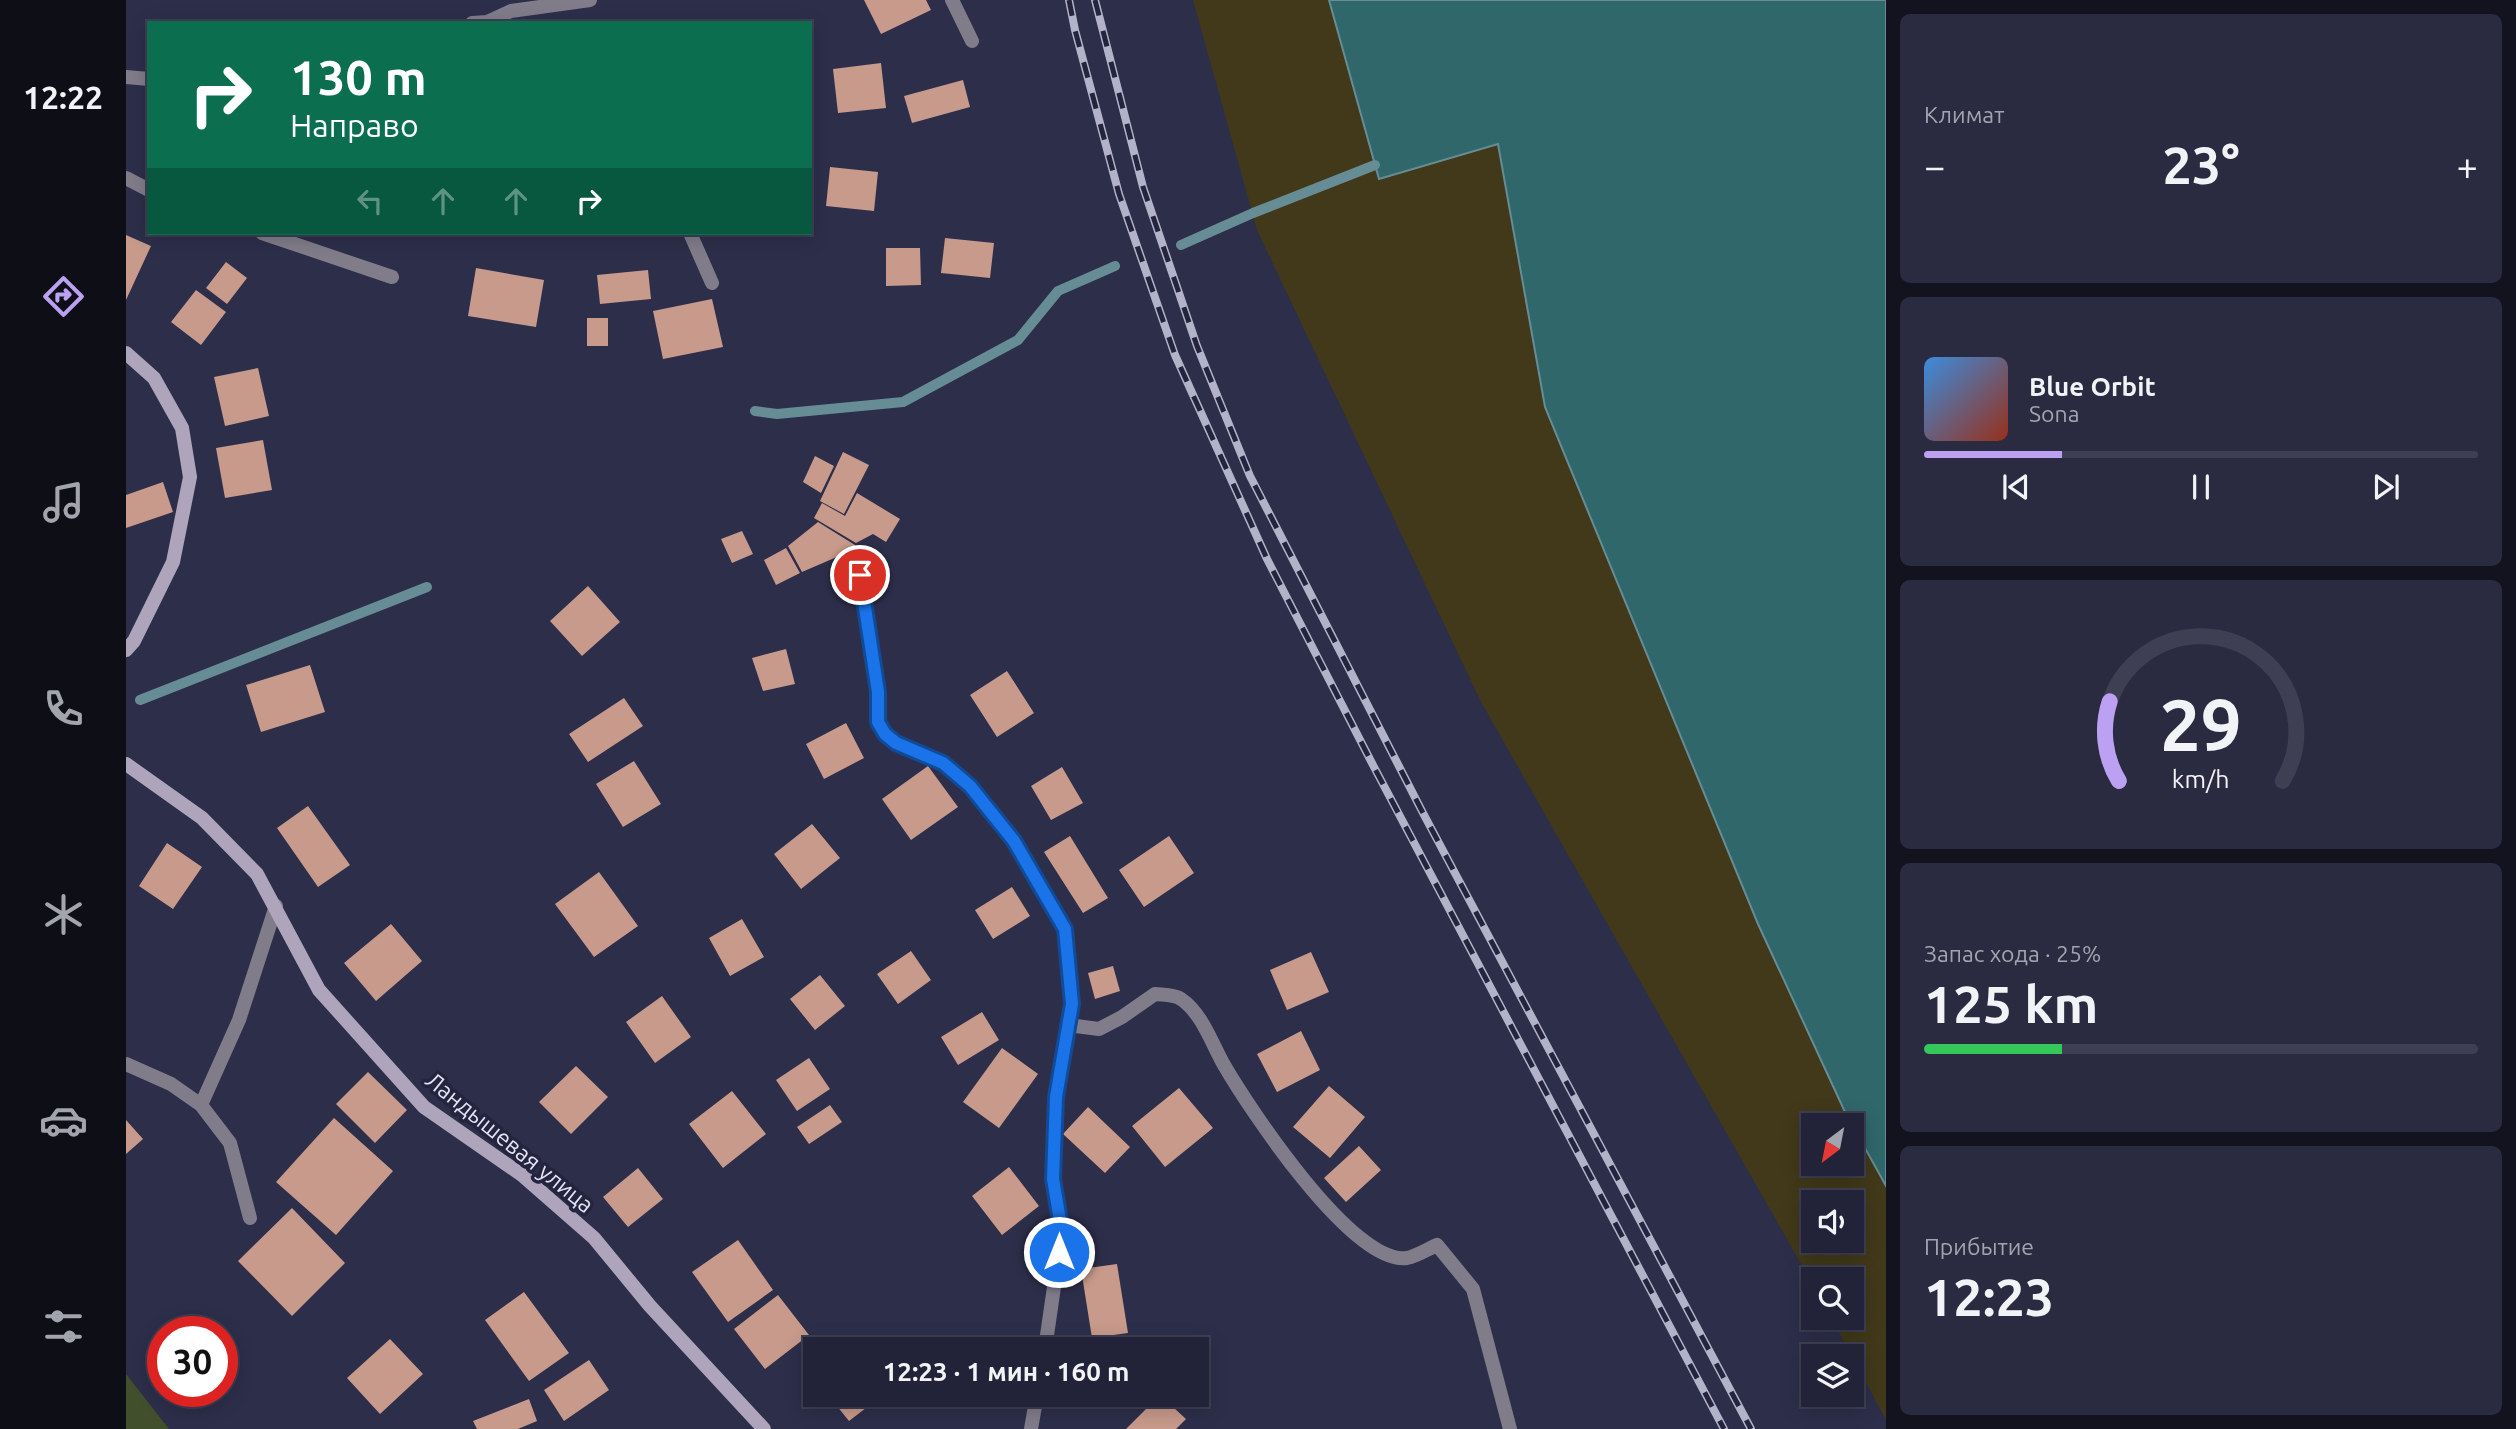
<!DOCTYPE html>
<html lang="ru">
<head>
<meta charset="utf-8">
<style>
	:root { --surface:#222238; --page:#2a2a40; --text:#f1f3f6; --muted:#a2a4ae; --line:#3f3f53; --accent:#bca0f2 }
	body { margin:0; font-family:Ubuntu,sans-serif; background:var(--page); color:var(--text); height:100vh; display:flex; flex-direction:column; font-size:26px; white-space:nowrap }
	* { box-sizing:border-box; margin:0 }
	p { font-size:23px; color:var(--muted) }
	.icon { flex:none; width:38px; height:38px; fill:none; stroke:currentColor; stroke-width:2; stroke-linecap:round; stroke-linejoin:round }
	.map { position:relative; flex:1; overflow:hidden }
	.panel { display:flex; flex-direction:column; gap:14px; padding:14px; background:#13131f; width:630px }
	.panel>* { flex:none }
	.banner { position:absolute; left:21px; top:21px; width:665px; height:214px; border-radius:0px; box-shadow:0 4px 18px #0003,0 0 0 2px var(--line); background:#0b6e4f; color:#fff; overflow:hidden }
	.needle { width:46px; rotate:212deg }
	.tools { position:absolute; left:1675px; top:1113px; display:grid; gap:14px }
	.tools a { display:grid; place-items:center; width:63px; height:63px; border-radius:0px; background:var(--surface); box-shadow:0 4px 18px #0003,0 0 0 2px var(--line); font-size:35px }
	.speed { position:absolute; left:21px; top:1316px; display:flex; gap:14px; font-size:35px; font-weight:700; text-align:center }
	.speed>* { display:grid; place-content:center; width:91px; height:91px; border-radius:50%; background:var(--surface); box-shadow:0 4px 18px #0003,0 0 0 2px var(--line); line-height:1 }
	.speed .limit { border:10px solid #d22; background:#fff; color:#111 }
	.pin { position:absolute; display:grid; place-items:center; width:60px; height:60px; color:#fff; margin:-30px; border:4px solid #fff; border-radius:50%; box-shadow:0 2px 7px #0007 }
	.me { position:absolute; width:77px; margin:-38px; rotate:0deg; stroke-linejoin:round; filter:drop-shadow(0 0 5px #0008) }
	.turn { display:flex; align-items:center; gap:24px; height:147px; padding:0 28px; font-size:32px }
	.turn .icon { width:91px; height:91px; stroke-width:2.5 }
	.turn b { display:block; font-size:49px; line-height:60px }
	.lanes { display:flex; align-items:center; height:66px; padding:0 28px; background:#0003; justify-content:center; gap:35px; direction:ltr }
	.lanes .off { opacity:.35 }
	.big { font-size:52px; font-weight:700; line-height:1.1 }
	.panel .card { flex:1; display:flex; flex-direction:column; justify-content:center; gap:10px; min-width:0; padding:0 24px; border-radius:10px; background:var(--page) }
	.panel .dial { align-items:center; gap:0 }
	.dial svg { height:182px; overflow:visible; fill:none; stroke:var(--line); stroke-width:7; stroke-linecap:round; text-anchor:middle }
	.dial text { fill:var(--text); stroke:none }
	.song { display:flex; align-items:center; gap:21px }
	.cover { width:84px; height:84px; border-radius:10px; background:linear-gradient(135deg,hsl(210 70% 55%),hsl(10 70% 35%)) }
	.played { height:7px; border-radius:4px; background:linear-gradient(90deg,var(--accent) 25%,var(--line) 25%) }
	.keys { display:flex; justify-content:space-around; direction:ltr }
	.heat { display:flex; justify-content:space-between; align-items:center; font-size:38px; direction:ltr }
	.charge { height:10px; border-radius:5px; background:linear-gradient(90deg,#34c759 25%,var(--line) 0) }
	.trip { position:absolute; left:677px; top:1337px; width:406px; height:70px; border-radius:0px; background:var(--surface); box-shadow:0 4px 18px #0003,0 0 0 2px var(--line); font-weight:700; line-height:70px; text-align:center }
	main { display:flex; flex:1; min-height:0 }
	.dock { display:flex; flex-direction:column; width:126px; justify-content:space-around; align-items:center; background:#0e0e16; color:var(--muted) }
	.dock .icon { width:49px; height:49px }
	.dock .current { color:var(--accent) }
	.dock b { font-size:32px; color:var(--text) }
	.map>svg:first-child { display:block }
	.green { fill:#414f2c }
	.sand { fill:#413919; fill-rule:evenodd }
	.water { fill:#30676b; stroke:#668c95; stroke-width:2 }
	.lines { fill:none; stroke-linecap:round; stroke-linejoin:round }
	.stream { stroke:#668c95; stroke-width:10 }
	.building { fill:#c79a8b }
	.lane { stroke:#817c8a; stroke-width:14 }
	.street { stroke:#817c8a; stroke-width:14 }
	.secondary { stroke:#aea5bc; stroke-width:14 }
	.rail-casing { stroke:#b2b3c9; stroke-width:8 }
	.rail { stroke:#24243f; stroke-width:5; stroke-dasharray:16; stroke-linecap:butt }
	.route-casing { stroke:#114b97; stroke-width:18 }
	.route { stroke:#1a73e8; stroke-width:12 }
	.labels { text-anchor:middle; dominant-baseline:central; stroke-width:7; stroke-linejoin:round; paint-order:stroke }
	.street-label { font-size:23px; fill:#e3e4f7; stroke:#24243f }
</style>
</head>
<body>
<main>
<nav class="dock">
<b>12:22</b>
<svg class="icon current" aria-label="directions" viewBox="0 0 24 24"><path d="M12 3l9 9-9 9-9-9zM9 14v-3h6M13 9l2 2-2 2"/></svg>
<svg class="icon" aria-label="music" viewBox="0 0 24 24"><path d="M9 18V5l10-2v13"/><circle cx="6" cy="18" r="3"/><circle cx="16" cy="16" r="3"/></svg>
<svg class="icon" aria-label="phone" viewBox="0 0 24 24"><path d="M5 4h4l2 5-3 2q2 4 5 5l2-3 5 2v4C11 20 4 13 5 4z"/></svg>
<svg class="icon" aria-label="climate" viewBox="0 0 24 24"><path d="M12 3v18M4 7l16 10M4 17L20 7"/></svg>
<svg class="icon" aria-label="car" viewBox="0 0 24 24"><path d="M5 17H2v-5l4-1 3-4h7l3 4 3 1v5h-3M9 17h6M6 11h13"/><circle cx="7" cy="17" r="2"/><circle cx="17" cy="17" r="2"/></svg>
<svg class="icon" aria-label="filters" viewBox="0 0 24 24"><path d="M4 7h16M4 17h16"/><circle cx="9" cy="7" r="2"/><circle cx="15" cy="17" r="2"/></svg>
</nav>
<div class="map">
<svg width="1760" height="1429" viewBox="0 0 1760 1429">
	<rect width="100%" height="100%" fill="#2d2e4a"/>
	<path class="green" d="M 0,1374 L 43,1429 L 0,1429 Z"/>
	<path class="sand" d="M 1067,0 L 1203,0 L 1253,179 L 1372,143 L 1419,407 L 1632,924 L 1719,1112 L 1760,1186 L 1760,1420 L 1705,1318 L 1726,1318 L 1726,1279 L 1687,1279 L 1687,1285 L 1355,702 L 1131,230 ZM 1687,1125 L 1726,1125 L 1726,1164 L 1687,1164 ZM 1687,1202 L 1726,1202 L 1726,1241 L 1687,1241 Z"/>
	<path class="water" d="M 1203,0 L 1760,0 L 1760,1186 L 1719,1112 L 1632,924 L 1419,407 L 1372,144 L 1253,179 Z"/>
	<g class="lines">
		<path class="stream" d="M 1055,245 L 1127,213 L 1249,165
			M 629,411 L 651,414 L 777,402 L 892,340 L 932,291 L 989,266
			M 14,700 L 301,587"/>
	</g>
	<path class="building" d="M 738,0 L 800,0 L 805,10 L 755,34 Z
		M 755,63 L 760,108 L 712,113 L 707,69 Z
		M 837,80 L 844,107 L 786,123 L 778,96 Z
		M 704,167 L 752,172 L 748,211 L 700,206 Z
		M 0,235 L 25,246 L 0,300 Z
		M 819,238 L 868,243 L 864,278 L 815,273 Z
		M 760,248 L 794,248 L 795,285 L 760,286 Z
		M 100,262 L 121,278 L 101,304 L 80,288 Z
		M 350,268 L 418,280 L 410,327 L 342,316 Z
		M 522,270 L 525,299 L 474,304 L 471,275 Z
		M 70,290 L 100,312 L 75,345 L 45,322 Z
		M 586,299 L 597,347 L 537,359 L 527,311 Z
		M 461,318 L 482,318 L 482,346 L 461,346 Z
		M 132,368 L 143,416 L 99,426 L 88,377 Z
		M 137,440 L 146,490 L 99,498 L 90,448 Z
		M 717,452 L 743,465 L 718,514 L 694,501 Z
		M 689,456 L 708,466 L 695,493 L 677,482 Z
		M 37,482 L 47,512 L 0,528 L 0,495 Z
		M 731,493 L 774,519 L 760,542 L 747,534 L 730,543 L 688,518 L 696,503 L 719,516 Z
		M 692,522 L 729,545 L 727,550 L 676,572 L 662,546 Z
		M 616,531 L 627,554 L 606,563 L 595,539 Z
		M 660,548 L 674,573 L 650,585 L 638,560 Z
		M 462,586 L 494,622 L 456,656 L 424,621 Z
		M 660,649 L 669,684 L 637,691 L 626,658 Z
		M 184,665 L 199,712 L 135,732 L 120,685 Z
		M 881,671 L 908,713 L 871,737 L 844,695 Z
		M 498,698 L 517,726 L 462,762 L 443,734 Z
		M 720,723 L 738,758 L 698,779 L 680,744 Z
		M 508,761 L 535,804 L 497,827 L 470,784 Z
		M 802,766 L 832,807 L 785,840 L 756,799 Z
		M 936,767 L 957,803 L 925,820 L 905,786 Z
		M 182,806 L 224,865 L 192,887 L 151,828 Z
		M 686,824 L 714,858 L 675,889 L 648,854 Z
		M 944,836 L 982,898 L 957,913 L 918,852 Z
		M 1043,836 L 1068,873 L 1018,907 L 993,870 Z
		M 41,843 L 76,867 L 47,909 L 13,886 Z
		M 473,872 L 512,926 L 468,957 L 429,904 Z
		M 886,887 L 904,916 L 867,939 L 849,910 Z
		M 616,919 L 638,957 L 604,976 L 583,938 Z
		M 265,924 L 296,961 L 250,1001 L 218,963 Z
		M 785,951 L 805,980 L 772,1004 L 751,974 Z
		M 1185,952 L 1203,992 L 1161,1010 L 1144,970 Z
		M 987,966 L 994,991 L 969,999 L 962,973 Z
		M 694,975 L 719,1006 L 689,1030 L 664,999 Z
		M 536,996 L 565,1037 L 529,1063 L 500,1022 Z
		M 856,1012 L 873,1040 L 832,1065 L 815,1037 Z
		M 1175,1031 L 1194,1070 L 1151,1092 L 1131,1054 Z
		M 876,1048 L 912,1074 L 873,1128 L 837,1102 Z
		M 683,1058 L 704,1089 L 671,1111 L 650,1080 Z
		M 450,1066 L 482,1097 L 445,1134 L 413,1102 Z
		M 242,1072 L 281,1110 L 249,1143 L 210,1104 Z
		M 1203,1086 L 1239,1117 L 1204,1158 L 1167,1127 Z
		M 1053,1088 L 1087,1128 L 1039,1167 L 1006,1126 Z
		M 606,1091 L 640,1134 L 597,1168 L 563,1124 Z
		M 704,1105 L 716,1122 L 683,1144 L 671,1127 Z
		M 962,1107 L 1004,1147 L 979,1173 L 937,1134 Z
		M 208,1118 L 267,1171 L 210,1235 L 150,1182 Z
		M 0,1120 L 17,1139 L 0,1154 Z
		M 1233,1146 L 1255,1170 L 1220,1202 L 1198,1178 Z
		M 883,1167 L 913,1206 L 876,1235 L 846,1196 Z
		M 512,1168 L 537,1199 L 502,1227 L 477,1197 Z
		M 166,1208 L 219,1263 L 166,1316 L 112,1261 Z
		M 612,1240 L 647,1290 L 602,1322 L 566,1272 Z
		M 991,1264 L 1002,1333 L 966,1338 L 955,1269 Z
		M 398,1292 L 443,1353 L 403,1381 L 359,1320 Z
		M 652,1295 L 683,1335 L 639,1369 L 608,1329 Z
		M 264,1339 L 297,1374 L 254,1414 L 221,1378 Z
		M 463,1360 L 483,1390 L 438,1421 L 418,1390 Z
		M 702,1395 L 757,1395 L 723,1421 Z
		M 1034,1395 L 1060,1419 L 1050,1429 L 1000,1429 Z
		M 403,1399 L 411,1421 L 392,1429 L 351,1429 L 347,1421 Z"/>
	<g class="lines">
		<path class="lane" d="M 0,178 L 23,190
			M 136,233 L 266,277
			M 942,1025 L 973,1029 L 996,1017 L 1029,994 C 1036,995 1048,994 1055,999 C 1076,1013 1086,1044 1098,1065 C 1123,1108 1227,1266 1281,1258 C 1291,1256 1302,1249 1311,1245 L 1347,1289 L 1384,1429
			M 0,1064 L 45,1084 L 75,1105 L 104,1143 L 124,1218
			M 75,1105 L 113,1020 L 150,906"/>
		<path class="street" d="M 826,0 L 846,41
			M 346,23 L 361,22 L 385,11 L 464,0
			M 0,77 L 23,79
			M 564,233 L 586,283
			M 734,575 L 752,692 L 753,722 L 759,734 L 770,743 L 817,763 L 844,786 L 888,841 L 939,929 L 946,1004 L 930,1097 L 927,1179 L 936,1232 L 919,1349
			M 905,1429 L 911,1395"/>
		<path class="secondary" d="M 0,353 L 28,378 L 56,428 L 64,477 L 47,562 L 8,641 L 0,650
			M 0,764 L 76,818 L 131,874 L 193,990 L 298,1107 L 396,1175 L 468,1238 L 524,1306 L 638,1429"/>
		<defs>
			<path id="rail" d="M 943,0 L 949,30 L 993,194 L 1049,355 L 1141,559 L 1248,767 L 1598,1429
				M 969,0 L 1017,187 L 1071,346 L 1124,476 L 1297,813 L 1625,1429"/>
		</defs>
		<use href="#rail" class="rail-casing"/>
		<use href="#rail" class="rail"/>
	</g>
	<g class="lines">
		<defs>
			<path id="route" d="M 734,575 L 752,692 L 752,722 L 759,734 L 770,743 L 817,763 L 844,786 L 888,841 L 939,929 L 946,1004 L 930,1097 L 927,1179 L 936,1232 L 933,1252"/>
		</defs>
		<use href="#route" class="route-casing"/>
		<use href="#route" class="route"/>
	</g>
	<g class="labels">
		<g class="street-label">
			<text transform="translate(384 1142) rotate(39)">Ландышевая улица</text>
		</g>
	</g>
</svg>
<div class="tools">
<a><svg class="needle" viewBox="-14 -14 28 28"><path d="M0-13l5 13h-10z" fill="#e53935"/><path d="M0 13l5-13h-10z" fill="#a2a4ae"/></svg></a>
<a><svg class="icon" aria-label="sound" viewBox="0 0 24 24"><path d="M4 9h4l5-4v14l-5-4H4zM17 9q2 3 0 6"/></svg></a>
<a><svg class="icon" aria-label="search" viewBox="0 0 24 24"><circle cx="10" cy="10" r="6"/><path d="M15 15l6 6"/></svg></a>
<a><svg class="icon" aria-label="layers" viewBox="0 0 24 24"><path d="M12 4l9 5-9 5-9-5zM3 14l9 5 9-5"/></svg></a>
</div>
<div class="speed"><div class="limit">30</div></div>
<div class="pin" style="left:734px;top:575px;background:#d93025"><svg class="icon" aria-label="arrive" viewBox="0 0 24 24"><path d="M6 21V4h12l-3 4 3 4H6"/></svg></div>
<svg class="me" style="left:933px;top:1252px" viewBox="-20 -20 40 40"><circle r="17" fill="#1a73e8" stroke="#fff" stroke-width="3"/><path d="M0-11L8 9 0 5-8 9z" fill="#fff"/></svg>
<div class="trip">12:23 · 1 мин · 160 m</div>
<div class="banner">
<div class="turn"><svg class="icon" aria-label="right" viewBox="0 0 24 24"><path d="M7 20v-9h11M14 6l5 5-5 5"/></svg><div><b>130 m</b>Направо</div></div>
<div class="lanes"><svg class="icon off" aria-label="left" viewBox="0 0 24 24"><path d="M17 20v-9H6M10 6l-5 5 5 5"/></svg><svg class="icon off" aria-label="ahead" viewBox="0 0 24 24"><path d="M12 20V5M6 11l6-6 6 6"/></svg><svg class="icon off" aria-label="ahead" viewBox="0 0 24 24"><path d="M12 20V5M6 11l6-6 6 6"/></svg><svg class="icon" aria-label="right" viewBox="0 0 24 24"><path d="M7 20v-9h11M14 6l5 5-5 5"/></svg></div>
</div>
</div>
<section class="panel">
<div class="card"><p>Климат</p>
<div class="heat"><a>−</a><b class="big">23°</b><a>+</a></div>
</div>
<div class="card">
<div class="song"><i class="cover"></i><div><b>Blue Orbit</b><p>Sona</p></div></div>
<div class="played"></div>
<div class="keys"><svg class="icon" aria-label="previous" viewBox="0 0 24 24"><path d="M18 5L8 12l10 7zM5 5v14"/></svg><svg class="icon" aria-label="pause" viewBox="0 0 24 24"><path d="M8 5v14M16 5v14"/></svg><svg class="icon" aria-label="next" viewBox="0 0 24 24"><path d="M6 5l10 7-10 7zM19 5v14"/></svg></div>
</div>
<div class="card dial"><svg viewBox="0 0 100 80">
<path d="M14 69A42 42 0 1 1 86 69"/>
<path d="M14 69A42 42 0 0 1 10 34" stroke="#bca0f2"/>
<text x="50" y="56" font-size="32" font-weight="700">29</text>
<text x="50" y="72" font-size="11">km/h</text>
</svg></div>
<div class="card"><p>Запас хода · 25%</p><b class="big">125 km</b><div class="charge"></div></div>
<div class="card"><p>Прибытие</p><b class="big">12:23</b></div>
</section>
</main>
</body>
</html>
